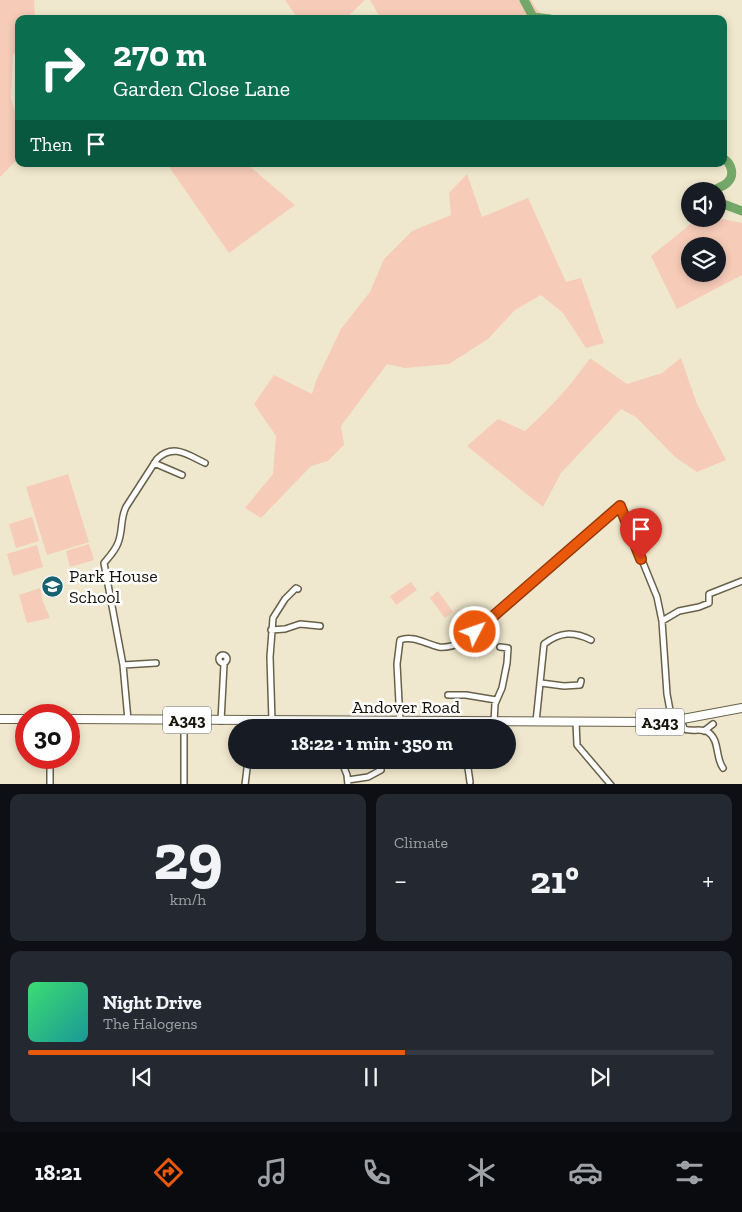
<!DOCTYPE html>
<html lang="en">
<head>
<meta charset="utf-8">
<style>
	:root { --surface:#171b24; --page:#242831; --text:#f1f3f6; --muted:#9ea1a6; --line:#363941; --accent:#ea580c }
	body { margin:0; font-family:"Zilla Slab",serif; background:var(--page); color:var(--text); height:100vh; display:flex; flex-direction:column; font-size:19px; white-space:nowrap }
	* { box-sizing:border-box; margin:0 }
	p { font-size:16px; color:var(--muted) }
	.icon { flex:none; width:28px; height:28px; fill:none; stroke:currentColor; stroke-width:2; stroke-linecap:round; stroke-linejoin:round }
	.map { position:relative; height:784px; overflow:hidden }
	.panel { display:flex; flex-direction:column; gap:10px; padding:10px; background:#0d0f14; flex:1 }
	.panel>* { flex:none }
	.top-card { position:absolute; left:15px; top:15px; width:712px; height:152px; border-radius:10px; box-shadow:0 2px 8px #0003; background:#0b6e4f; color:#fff; overflow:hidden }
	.controls { position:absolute; left:681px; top:182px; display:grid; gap:10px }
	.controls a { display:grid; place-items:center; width:45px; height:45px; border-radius:50%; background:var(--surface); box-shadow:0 2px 8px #0003; font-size:25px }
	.speed { position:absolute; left:15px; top:704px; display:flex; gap:10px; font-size:25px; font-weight:700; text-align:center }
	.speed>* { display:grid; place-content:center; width:65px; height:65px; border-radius:50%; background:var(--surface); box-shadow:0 2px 8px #0003; line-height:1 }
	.speed .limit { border:8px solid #d22; background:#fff; color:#111 }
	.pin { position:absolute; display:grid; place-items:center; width:42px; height:42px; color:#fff; margin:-51px -21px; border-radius:50% 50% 50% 0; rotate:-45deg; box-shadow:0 0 5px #0007 }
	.pin .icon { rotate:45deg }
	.me { position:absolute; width:55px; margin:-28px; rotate:49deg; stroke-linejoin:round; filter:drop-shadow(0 0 4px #0008) }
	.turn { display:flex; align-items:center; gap:18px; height:105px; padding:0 15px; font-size:22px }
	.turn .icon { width:65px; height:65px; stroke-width:2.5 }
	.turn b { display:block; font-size:35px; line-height:42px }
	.then { display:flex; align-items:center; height:48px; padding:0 15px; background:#0003; gap:10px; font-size:19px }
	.big { font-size:38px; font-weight:700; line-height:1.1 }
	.panel .widget { flex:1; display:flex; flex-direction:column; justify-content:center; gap:8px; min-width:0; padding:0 18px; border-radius:10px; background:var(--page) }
	.panel .dial { align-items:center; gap:0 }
	.dial b { font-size:65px; line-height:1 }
	.song { display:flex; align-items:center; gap:15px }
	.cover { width:60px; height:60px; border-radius:8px; background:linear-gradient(135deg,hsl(140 70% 55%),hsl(180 70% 35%)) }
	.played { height:5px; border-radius:2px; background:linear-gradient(90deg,var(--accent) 55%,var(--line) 55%) }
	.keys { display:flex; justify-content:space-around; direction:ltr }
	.heat { display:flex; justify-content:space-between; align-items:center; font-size:28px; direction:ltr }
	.panel .tiles { flex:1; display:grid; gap:10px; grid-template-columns:1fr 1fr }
	.widget:last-child { grid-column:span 2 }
	.trip { position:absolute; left:228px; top:719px; width:288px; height:50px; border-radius:25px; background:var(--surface); box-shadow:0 2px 8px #0003; font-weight:700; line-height:50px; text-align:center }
	.menu { display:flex; height:80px; justify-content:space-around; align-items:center; background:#090b0e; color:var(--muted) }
	.menu .icon { width:35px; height:35px }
	.menu .active { color:var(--accent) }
	.menu b { font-size:22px; color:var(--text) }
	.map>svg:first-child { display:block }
	.green { fill:#f6cbb8; fill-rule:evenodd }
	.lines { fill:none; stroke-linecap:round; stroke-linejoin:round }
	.river { stroke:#74a868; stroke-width:9 }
	.street-casing { stroke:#68614a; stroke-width:8 }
	.primary-casing { stroke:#68614a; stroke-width:10 }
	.street { stroke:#fff; stroke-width:5 }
	.primary { stroke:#fff; stroke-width:8 }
	.route-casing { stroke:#983908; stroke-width:12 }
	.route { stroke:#ea580c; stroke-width:9 }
	.labels { text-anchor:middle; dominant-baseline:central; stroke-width:5; stroke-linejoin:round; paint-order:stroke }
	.shield { fill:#fff; stroke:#5d5a54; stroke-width:1 }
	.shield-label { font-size:16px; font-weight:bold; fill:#17140a }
	.poi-label { font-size:18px; fill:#17140a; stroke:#fff; text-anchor:start }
	.street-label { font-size:18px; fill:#17140a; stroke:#fff }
</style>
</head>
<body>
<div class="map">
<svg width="742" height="785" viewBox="0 0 742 785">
	<rect width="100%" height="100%" fill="#f0e8ce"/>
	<path class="green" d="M 0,0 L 34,0 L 35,19 L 19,19 L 19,49 L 13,55 L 11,98 L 19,128 L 19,158 L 0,177 Z
		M 285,0 L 365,0 L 345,19 L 298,19 Z
		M 370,0 L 531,0 L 537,10 L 547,19 L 381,19 Z
		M 167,164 L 247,164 L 295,205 L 229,253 Z
		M 467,174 L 482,217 L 528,198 L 566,282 L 581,278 L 604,343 L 586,348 L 563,313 L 541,295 L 515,310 L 488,339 L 449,364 L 405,368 L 387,364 L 341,426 L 344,445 L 328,461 L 311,466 L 261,518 L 245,508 L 273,474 L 276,436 L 254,404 L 274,375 L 312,394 L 316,381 L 341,329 L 370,292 L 384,259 L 412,231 L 451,215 L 449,193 Z
		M 718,218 L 742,223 L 742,275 L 677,309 L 651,256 L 697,219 ZM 690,246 L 718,246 L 718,274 L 690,274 Z
		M 590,358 L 627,384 L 662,373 L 681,358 L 697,404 L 726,460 L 697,472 L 675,457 L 636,417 L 621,409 L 561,473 L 543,507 L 467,446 L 498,419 L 525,431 C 551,407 569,388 590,358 Z
		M 68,474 L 89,542 L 47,555 L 26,487 Z
		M 32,517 L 39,541 L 16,548 L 9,524 Z
		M 89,544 L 94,560 L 70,567 L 66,551 Z
		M 37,545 L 43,567 L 13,576 L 7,554 Z
		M 411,582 L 417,590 L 396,605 L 390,596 Z
		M 40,588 L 43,602 L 50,618 L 27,623 L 19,595 Z
		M 438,591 L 453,612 L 445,618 L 430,598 Z"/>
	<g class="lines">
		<path class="river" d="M 524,0 L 533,17 L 550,19
			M 716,191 L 716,189 C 720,187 724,186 727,183 C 735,176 732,164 724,159
			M 718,202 L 742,211"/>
		<defs>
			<path id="street" d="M 154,463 L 182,475
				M 662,621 L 679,611 L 699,607 L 709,603 L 709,594 L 742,581
				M 271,630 L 285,629 L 300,624 L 320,626
				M219 659a4 4 0 1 1 8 0a4 4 0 1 1-8 0Z
				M 123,665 L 156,663
				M 541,683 L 564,686 L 580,685 L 581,681
				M 448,695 L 466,695 L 496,700
				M 681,719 L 684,729 C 692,732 701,728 708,732 C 720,740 715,757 723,768
				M 128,720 L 123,665 L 104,563 C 109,557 115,551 118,543 C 123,531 120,519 126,507 L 157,459 C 173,443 188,455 205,463
				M 221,721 L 224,664
				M 272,721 L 270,657 L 273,618 L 285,599 L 296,588 L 298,589
				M 400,722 L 397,664 L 400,640 C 413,635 426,644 439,647 C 447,648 456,645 463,642 L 620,506 L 657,597 L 662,621 L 667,694 L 672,721
				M 494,722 L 495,704 L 502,688 L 507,663 L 508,648 L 500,647
				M 536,722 L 544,644 C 560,632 573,631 591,640
				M 576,722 L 577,745 L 611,785
				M 704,731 L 713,724
				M 284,760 L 284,761
				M 341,760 L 347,775 L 348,785
				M 461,760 L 468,768 L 470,782
				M 348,780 L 368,777 L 381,770
				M 50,785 L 50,758
				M 184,785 L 184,720
				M 245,785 L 248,760"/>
			<path id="primary" d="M 0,719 L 26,719
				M 69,719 L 651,722 L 672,721 L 742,708"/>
		</defs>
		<use href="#street" class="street-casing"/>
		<use href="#primary" class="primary-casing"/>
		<use href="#street" class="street"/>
		<use href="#primary" class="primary"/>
	</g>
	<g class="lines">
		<defs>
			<path id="route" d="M 475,632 L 620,506 L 641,559"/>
		</defs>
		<use href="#route" class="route-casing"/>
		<use href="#route" class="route"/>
	</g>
	<defs>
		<symbol id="school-disc" viewBox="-11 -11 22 22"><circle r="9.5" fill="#17626f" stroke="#fff"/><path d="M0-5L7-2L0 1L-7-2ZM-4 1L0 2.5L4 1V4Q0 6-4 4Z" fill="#fff"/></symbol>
	</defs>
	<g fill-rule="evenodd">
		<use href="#school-disc" x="40" y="574" width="25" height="25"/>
	</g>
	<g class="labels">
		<g class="shield">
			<rect x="163" y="706.5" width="48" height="27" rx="4"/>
			<rect x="636" y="708.5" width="48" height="27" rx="4"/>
		</g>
		<g class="shield-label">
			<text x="187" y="720">A343</text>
			<text x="660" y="722">A343</text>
		</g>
		<g class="poi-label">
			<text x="69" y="576">Park House<tspan x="69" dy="21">School</tspan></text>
		</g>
		<g class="street-label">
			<text x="406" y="707">Andover Road</text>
		</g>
	</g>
</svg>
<div class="controls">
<a><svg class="icon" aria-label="sound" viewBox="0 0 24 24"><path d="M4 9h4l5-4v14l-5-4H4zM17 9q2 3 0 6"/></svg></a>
<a><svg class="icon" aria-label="layers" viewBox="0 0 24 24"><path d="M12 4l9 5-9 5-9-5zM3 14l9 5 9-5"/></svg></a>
</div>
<div class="speed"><div class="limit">30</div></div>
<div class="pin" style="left:641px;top:559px;background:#d93025"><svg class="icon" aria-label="arrive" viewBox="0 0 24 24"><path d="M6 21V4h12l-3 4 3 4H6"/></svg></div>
<svg class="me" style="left:475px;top:632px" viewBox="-20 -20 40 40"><circle r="17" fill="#ea580c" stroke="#fff" stroke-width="3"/><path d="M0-11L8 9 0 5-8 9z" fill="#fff"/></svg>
<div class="trip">18:22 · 1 min · 350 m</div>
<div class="top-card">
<div class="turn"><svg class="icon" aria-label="right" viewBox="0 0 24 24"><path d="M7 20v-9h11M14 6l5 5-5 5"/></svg><div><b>270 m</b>Garden Close Lane</div></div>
<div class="then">Then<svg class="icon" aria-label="arrive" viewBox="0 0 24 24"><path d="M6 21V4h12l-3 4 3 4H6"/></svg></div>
</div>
</div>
<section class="panel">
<div class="tiles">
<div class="widget dial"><b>29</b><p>km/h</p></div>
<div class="widget"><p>Climate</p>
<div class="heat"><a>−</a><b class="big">21°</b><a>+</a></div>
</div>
<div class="widget">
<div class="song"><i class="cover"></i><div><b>Night Drive</b><p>The Halogens</p></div></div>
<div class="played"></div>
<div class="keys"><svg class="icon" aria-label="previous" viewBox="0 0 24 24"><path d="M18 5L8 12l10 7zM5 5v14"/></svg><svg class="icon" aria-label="pause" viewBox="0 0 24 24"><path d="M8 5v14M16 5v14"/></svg><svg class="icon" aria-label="next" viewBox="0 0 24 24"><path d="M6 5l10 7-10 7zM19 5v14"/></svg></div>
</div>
</div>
</section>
<nav class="menu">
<b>18:21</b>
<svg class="icon active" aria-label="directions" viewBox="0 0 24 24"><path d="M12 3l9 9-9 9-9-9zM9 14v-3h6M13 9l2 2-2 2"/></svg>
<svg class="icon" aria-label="music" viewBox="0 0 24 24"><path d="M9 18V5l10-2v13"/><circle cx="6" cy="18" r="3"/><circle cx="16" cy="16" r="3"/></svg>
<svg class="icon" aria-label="phone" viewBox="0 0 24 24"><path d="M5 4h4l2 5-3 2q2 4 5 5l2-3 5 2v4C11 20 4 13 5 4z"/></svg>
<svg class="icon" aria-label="climate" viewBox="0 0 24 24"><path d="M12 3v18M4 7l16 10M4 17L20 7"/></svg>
<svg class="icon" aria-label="car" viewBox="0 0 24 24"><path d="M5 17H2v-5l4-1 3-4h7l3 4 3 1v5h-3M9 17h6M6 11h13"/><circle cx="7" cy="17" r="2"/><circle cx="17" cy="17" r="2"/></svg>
<svg class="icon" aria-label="filters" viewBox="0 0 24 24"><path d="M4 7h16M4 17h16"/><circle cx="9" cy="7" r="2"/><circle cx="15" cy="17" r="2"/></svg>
</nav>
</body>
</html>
